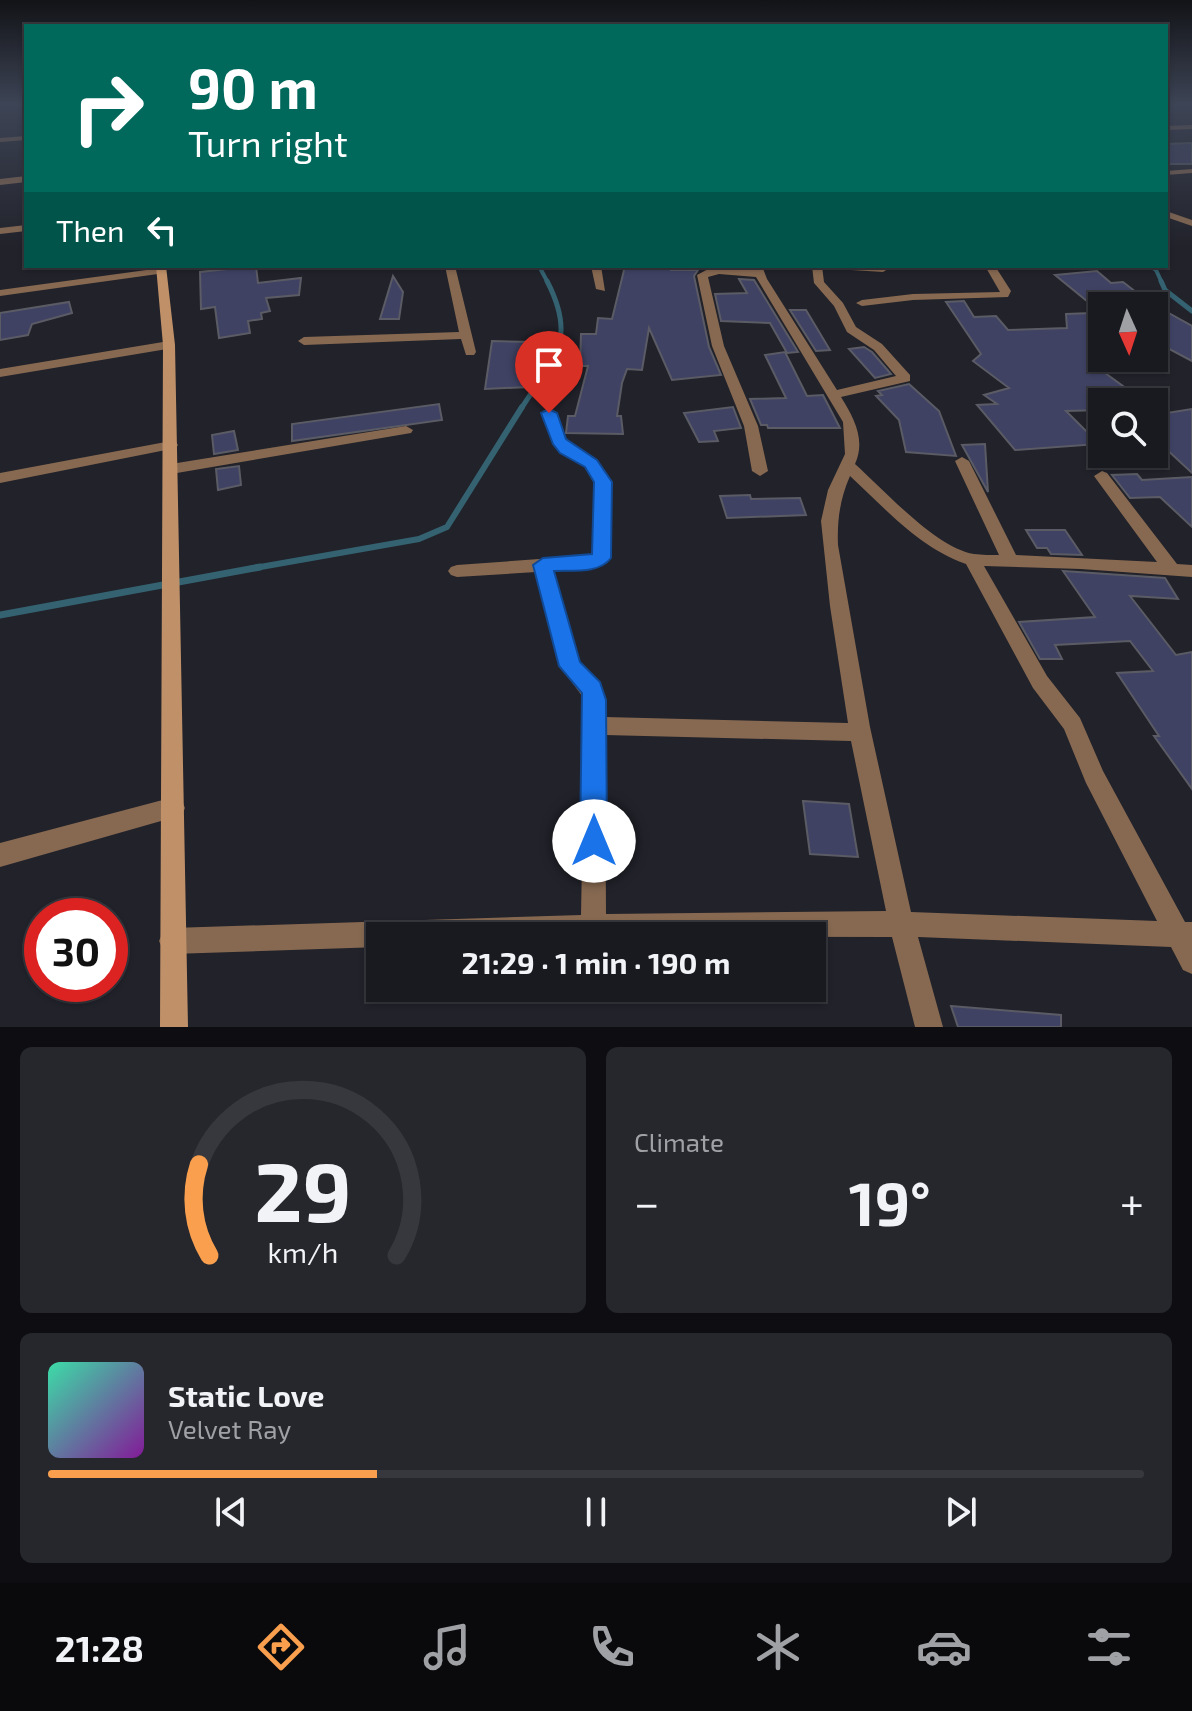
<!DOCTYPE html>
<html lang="en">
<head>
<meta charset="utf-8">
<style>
	:root { --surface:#191a20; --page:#26272d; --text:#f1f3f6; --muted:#9fa1a5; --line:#37383e; --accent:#f99f4d }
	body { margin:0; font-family:"Exo 2",sans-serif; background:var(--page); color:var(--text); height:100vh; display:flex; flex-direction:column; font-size:30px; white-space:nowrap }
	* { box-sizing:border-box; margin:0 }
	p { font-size:26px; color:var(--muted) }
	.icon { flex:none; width:44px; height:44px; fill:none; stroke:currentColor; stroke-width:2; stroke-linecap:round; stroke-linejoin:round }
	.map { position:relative; height:1027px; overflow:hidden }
	.details { display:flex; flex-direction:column; gap:20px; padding:20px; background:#0e0e12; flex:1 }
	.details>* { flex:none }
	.guide { position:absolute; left:24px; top:24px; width:1144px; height:244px; border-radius:0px; box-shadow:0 2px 6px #0004,0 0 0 2px var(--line); background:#00695c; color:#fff; overflow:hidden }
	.needle { width:52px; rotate:177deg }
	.fabs { position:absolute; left:1088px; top:292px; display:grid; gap:16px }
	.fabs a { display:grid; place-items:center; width:80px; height:80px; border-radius:0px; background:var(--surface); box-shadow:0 2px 6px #0004,0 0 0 2px var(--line); font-size:40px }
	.speed { position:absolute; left:24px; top:898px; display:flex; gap:16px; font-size:40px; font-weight:700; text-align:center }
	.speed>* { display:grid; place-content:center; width:104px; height:104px; border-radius:50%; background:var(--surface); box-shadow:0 2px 6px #0004,0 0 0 2px var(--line); line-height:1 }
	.speed .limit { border:12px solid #d22; background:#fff; color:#111 }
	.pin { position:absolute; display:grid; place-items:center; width:68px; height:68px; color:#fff; margin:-82px -34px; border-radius:50% 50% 50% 0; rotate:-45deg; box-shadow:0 0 8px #0007 }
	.pin .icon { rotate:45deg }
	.me { position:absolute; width:88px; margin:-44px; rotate:0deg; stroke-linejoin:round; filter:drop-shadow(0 0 6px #0008) }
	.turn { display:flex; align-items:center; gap:28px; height:168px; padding:0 32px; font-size:36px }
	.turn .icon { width:104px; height:104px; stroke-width:2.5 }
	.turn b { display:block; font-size:56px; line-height:68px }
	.then { display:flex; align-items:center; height:76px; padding:0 32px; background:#0003; gap:16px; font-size:30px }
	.big { font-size:60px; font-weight:700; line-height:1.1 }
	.details .tile { flex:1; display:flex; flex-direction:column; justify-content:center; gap:12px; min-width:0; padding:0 28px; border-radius:12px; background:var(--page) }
	.details .dial { align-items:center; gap:0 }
	.dial svg { height:208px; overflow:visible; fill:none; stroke:var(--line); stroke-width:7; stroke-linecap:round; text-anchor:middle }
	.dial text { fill:var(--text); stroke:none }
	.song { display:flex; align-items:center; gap:24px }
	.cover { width:96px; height:96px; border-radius:12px; background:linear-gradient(135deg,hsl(160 70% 55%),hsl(290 70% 35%)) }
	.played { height:8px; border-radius:4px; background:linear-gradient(90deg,var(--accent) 30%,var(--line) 30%) }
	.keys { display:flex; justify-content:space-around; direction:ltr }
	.heat { display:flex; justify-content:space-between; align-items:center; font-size:44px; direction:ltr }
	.details .tiles { flex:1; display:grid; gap:20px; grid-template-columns:1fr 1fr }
	.tile:last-child { grid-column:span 2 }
	.trip { position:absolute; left:366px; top:922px; width:460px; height:80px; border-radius:0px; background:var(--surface); box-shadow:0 2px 6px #0004,0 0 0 2px var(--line); font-weight:700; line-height:80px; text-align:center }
	.dock { display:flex; height:128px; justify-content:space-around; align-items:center; background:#0a0a0d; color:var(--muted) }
	.dock .icon { width:56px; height:56px }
	.dock .on { color:var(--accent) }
	.dock b { font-size:36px; color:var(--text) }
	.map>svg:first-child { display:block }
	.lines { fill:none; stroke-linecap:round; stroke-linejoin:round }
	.stream-far3 { stroke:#346271; stroke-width:4 }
	.stream-far2 { stroke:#346271; stroke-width:5 }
	.stream-far1 { stroke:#346271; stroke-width:6 }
	.stream { stroke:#346271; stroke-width:7 }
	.building { fill:#3f4263; stroke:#5a5b64; stroke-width:2 }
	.street { fill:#876951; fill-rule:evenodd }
	.secondary { fill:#c09169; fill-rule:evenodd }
	.route { fill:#1a73e8; stroke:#114b97; stroke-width:2 }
</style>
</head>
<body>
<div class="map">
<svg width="1192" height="1027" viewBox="0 0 1192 1027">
	<rect width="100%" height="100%" fill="#21222a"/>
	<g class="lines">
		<path class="stream-far3" d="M 539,266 L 548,283
			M 1150,266 L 1156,270 L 1162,283"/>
		<path class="stream-far2" d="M 1161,281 L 1165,290 L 1192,311
			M 521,409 C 553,358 578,341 547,281"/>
		<path class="stream-far1" d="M 249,569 L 419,539 L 447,527 L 522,407"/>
		<path class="stream" d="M 0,615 L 260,567"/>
	</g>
	<path class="building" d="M 1192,143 L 1192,164 L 1166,164 L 1166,144 Z
		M 256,266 L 258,283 L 301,278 L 299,295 L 266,298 L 270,311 L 261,313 L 262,319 L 248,321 L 250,333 L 219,338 L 215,307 L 201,309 L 200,272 Z
		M 625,266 L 671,266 L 671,270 L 698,270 L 694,276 L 709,347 L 721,375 L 672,380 L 649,328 L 642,370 L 627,369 L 622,383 L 617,416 L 621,416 L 623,434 L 566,433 L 568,416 L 575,416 L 588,366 L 580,366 L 581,334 L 596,334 L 598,318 L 612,319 Z
		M 1097,271 L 1111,283 L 1123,282 L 1154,306 L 1093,306 L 1055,275 Z
		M 393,276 L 403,292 L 399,319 L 380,319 Z
		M 739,279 L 754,280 L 798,352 L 787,353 L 770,323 L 721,321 L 715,294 L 747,293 Z
		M 964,301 L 974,317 L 996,316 L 1008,330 L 1067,328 L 1066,314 L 1092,313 L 1102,322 L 1101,370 L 1145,402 L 1102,402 L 1102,410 L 1066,411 L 1099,444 L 1015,450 L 977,405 L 997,404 L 984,395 L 1009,388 L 973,361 L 981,354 L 946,302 Z
		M 69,302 L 72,313 L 32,324 L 28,335 L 0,340 L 0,313 Z
		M 790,310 L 806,310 L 830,350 L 816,351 Z
		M 1167,312 L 1192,326 L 1192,361 L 1154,341 L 1154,315 Z
		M 492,341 L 534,342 L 529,387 L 485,389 Z
		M 864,347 L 872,352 L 891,374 L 875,378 L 849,349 Z
		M 785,352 L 807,396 L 823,395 L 840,428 L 768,428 L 767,425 L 761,425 L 750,399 L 786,398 L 765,355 Z
		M 909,384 L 939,411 L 956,456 L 906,452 L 899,420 L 876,396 L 882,395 L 878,391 Z
		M 439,404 L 442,420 L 292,441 L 292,424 Z
		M 733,407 L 741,428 L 714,431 L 718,441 L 699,442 L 684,413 Z
		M 1192,409 L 1192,473 L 1162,445 L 1167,444 L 1154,433 L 1154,415 Z
		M 234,431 L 238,450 L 214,454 L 212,435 Z
		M 985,444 L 988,492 L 962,445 Z
		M 239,466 L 241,485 L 218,490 L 216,469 Z
		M 1137,474 L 1142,480 L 1192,477 L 1192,527 L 1160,497 L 1130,498 L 1112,475 Z
		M 750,495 L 751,499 L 800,498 L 806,515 L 727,518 L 720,496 Z
		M 1026,530 L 1065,530 L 1082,555 L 1051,554 L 1047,548 L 1037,548 Z
		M 1063,571 L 1165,578 L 1178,599 L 1130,596 L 1176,655 L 1192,652 L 1192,789 L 1154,736 L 1159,736 L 1117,673 L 1153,671 L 1130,641 L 1055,645 L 1062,659 L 1040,659 L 1019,622 L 1095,617 Z
		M 803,801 L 849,804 L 858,857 L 810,854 Z
		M 951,1006 L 1061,1015 L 1061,1027 L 958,1027 Z"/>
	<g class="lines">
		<path class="street" d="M 1192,125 L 1192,129 L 1166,130 L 1166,126 Z
			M 26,136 L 26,140 L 0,142 L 0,138 Z
			M 1192,169 L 1192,173 L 1166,175 L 1166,171 Z
			M 26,176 L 26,182 L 0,185 L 0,179 Z
			M 1166,211 L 1192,220 L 1192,226 L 1166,217 Z
			M 26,225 L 26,231 L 0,234 L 0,228 Z
			M 445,266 L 455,266 L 476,352 L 474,355 L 466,355 L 461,339 L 304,345 L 298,341 L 304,337 L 459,332 Z
			M 591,266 L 601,266 L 605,291 L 596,289 Z
			M 752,266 L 762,266 L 767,279 L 837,390 L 896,376 L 874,350 L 847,332 L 834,306 L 814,283 L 812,266 L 822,266 L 824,282 L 843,303 L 856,327 L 882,344 L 910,375 L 910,381 L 841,397 C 854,418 866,440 855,464 C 884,490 936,548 974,554 C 982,555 991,555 999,555 L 955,461 L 962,457 L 969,461 L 1016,555 L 1157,562 L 1094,476 L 1102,471 L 1107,473 L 1177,564 L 1192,565 L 1192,577 L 1081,569 L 984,566 L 1047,676 L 1080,718 L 1103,771 L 1185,922 L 1192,922 L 1192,974 L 1183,970 L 1171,947 L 918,937 L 943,1027 L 915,1027 L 892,937 L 380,936 L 380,947 L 172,954 L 163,950 L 159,941 L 163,932 L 172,928 L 581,915 L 585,700 L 560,666 L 536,572 L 457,577 L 451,575 L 448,571 L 451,567 L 457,565 L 594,555 L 595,482 L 585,466 L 561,452 L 553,443 L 542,413 L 544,410 L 554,410 L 565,439 L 571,446 L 596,460 L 611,482 L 611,558 C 598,573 571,570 553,571 L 580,666 L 597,683 L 603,694 L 605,717 L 848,723 L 830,606 L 821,521 L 828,490 L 845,454 L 843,422 L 756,277 L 719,274 L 708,277 L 724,346 L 758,426 L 768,471 L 760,476 L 752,471 L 744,426 L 712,346 L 697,275 L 712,267 L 753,270 ZM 850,476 C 886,509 918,547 966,564 L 1033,688 L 1064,729 L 1086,783 L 1157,921 L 911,912 L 870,727 L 838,545 C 837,520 840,499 850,476 ZM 605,735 L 851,741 L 886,911 L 606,914 Z
			M 831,266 L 884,266 L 888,269 L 883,272 L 836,269 Z
			M 985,266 L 995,266 L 1011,291 L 1008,297 L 913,300 L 862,306 L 856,303 L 862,300 L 913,294 L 1000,292 Z
			M 161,268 L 165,269 L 165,273 L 0,296 L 0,290 Z
			M 169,341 L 173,342 L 173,348 L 0,377 L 0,369 Z
			M 406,426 L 413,430 L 411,433 L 171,474 L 164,469 L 171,464 Z
			M 171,441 L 176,442 L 178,445 L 176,448 L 0,483 L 0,473 Z
			M 174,797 L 182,801 L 185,808 L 182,815 L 0,867 L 0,843 Z"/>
		<path class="secondary" d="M 156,266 L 166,266 L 175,345 L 188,1027 L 160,1027 L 163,345 Z"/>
	</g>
	<linearGradient id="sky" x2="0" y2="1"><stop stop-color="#121317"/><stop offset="0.42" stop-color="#3d4455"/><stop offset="1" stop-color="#3d4455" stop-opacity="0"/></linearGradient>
	<rect width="1192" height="248" fill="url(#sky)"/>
	<path class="route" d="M 549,409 L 557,413 L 566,439 L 597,460 L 612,482 L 611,558 C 599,574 573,570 554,571 L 580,662 L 600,682 L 606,700 L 607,841 L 603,850 L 594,854 L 584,850 L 580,841 L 582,693 L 559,666 L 533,565 L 543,558 L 592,554 L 594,482 L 585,467 L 560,453 L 553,444 L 541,413 Z"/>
</svg>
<div class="fabs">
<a><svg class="needle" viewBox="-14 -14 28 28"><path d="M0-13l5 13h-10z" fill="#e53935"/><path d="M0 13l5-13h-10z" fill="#9fa1a5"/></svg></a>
<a><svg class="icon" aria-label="search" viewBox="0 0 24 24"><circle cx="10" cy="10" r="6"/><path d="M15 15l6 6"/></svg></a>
</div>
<div class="speed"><div class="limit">30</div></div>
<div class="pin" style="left:549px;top:413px;background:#d93025"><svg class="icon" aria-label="arrive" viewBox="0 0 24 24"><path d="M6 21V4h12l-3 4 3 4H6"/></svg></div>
<svg class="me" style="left:594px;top:841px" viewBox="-20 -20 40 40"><circle r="19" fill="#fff"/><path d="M0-13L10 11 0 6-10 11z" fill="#1a73e8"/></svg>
<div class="trip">21:29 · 1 min · 190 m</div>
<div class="guide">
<div class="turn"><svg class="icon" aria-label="right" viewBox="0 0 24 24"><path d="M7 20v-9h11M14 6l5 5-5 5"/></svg><div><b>90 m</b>Turn right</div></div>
<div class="then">Then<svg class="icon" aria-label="left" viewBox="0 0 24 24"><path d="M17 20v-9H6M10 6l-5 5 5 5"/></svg></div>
</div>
</div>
<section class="details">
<div class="tiles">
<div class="tile dial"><svg viewBox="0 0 100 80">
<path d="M14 69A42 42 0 1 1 86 69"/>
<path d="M14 69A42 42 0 0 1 10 34" stroke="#f99f4d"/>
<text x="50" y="56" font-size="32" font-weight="700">29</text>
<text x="50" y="72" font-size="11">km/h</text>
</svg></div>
<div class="tile"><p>Climate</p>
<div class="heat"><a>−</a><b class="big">19°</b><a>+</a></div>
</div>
<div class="tile">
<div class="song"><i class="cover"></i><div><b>Static Love</b><p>Velvet Ray</p></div></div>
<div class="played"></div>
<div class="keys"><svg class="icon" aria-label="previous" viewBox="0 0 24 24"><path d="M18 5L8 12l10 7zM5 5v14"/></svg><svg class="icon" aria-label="pause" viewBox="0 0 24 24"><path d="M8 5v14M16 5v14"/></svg><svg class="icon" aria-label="next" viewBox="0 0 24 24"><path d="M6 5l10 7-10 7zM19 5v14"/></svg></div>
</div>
</div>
</section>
<nav class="dock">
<b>21:28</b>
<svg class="icon on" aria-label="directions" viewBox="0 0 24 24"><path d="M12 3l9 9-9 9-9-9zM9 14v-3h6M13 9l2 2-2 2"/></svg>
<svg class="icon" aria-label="music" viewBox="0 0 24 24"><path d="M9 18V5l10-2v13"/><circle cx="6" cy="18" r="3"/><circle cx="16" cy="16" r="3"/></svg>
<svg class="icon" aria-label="phone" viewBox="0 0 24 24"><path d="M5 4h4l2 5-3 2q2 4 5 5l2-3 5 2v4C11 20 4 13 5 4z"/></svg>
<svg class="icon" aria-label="climate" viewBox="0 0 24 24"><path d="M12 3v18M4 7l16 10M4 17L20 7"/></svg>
<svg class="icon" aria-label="car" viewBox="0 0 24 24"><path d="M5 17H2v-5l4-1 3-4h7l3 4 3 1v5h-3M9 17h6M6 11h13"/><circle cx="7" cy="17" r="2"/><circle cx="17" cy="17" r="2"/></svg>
<svg class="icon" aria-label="filters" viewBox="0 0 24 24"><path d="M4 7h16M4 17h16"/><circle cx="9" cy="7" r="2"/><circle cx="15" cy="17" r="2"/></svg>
</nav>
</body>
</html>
